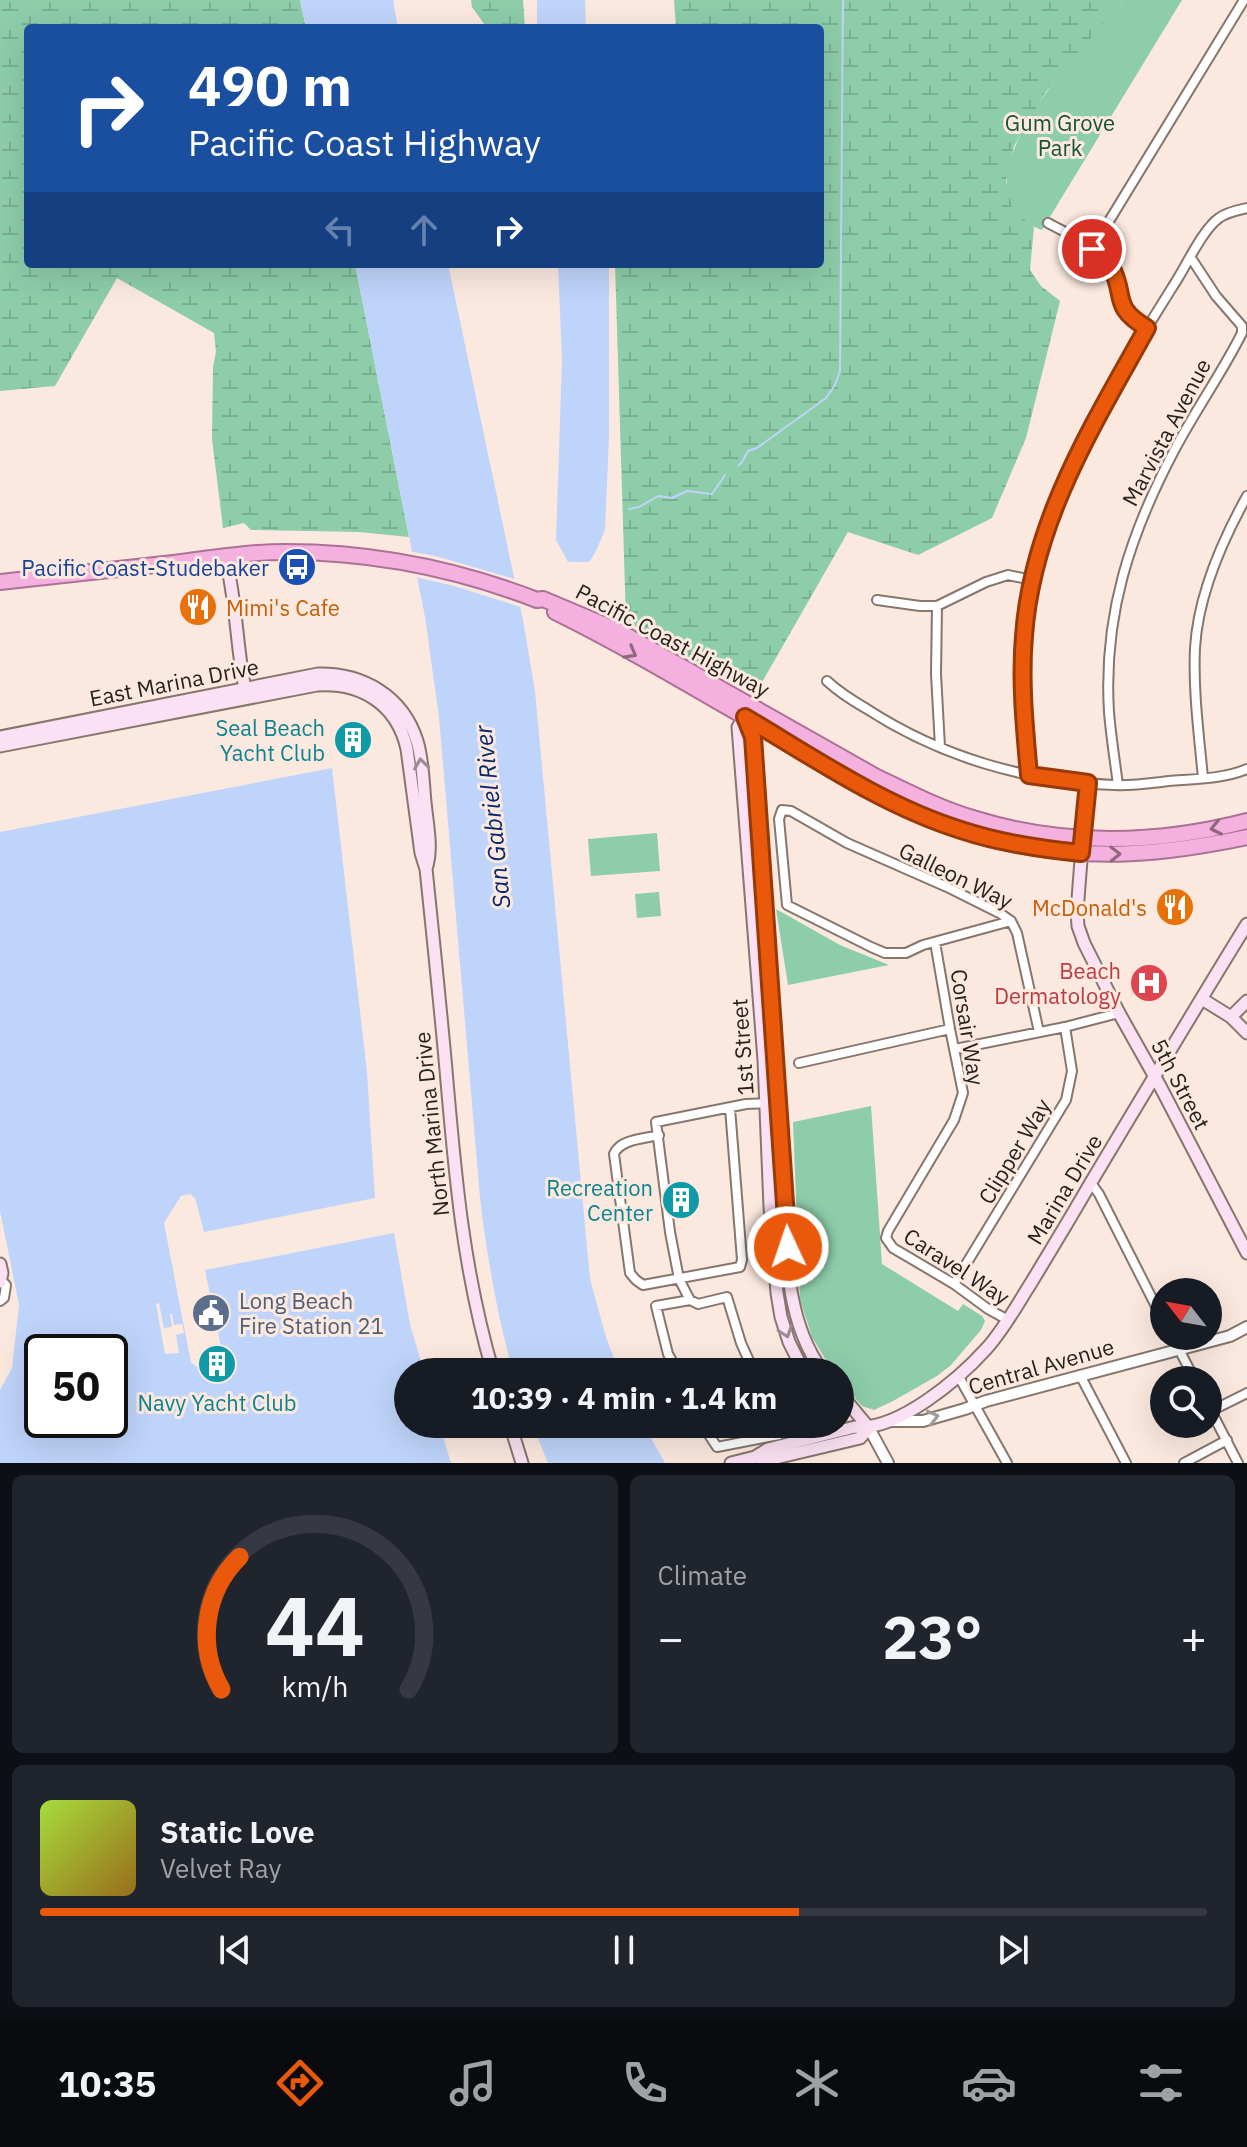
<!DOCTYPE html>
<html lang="en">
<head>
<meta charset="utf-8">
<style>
	:root { --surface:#171b24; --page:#20242c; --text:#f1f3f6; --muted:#9ea1a6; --line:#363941; --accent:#ea580c }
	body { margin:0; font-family:"IBM Plex Sans",sans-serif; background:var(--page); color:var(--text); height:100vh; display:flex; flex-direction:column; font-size:30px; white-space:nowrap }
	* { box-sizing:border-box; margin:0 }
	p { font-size:26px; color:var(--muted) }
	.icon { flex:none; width:44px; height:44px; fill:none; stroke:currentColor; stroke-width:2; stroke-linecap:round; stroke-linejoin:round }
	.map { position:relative; height:1463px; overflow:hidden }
	.drawer { display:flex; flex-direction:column; gap:12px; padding:12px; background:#0d0f14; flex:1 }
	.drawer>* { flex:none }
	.hud { position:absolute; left:24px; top:24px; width:800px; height:244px; border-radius:8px; box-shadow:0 8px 32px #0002; background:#1a4fa0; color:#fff; overflow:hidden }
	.needle { width:52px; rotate:301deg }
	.controls { position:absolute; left:1150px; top:1278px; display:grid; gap:16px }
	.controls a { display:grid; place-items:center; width:72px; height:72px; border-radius:50%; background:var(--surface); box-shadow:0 8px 32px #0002; font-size:40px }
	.speed { position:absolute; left:24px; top:1334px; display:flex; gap:16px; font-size:40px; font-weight:700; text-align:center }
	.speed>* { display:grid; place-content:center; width:104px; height:104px; border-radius:50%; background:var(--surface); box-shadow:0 8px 32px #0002; line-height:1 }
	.speed .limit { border:4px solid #111; border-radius:12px; background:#fff; color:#111 }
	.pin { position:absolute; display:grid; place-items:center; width:68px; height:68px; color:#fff; margin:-34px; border:4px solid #fff; border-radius:50%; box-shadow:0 2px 8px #0007 }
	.me { position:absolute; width:88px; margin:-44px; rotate:357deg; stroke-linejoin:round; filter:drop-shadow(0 0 6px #0008) }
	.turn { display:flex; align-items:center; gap:28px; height:168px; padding:0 32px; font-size:36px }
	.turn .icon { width:104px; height:104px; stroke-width:2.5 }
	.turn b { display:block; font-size:56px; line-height:68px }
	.lanes { display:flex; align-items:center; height:76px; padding:0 32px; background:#0003; justify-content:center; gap:40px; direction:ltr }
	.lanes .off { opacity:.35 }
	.big { font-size:60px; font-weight:800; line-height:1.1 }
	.drawer .widget { flex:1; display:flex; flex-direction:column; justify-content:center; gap:12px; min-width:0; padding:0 28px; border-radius:12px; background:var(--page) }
	.drawer .dial { align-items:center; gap:0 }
	.dial svg { height:208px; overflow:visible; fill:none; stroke:var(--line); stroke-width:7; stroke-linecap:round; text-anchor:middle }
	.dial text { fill:var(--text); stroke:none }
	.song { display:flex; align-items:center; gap:24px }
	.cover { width:96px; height:96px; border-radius:12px; background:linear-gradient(135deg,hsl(80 70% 55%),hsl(40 70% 35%)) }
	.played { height:8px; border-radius:4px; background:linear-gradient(90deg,var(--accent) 65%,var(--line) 65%) }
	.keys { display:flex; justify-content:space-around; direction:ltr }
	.heat { display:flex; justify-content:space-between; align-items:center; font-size:44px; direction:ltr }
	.drawer .tiles { flex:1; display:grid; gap:12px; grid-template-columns:1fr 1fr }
	.widget:last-child { grid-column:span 2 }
	.trip { position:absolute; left:394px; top:1358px; width:460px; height:80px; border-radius:40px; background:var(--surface); box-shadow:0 8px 32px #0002; font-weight:800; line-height:80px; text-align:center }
	.menu { display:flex; height:128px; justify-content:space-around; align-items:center; background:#090b0e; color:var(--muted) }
	.menu .icon { width:56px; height:56px }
	.menu .active { color:var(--accent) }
	.menu b { font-size:36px; color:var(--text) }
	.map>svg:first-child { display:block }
	.green { fill:#8dcdaa }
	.wetland { fill:url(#wetland-marsh) }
	.water { fill:#bfd4fa; fill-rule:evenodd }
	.pier { fill:#fbe9df }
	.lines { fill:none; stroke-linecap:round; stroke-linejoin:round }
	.stream { stroke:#bfd4fa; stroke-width:2 }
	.minor-casing { stroke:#86766d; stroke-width:12 }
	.tertiary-casing { stroke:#86766d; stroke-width:14 }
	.secondary-casing { stroke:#86766d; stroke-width:15 }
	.trunk-casing { stroke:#ab7196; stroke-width:18 }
	.minor { stroke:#fff; stroke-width:8 }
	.tertiary { stroke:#fff; stroke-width:10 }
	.secondary { stroke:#fbe1f3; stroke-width:11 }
	.trunk { stroke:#f4b0df; stroke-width:14 }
	.oneway { stroke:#8e697e }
	.oneway2 { stroke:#9c8b93 }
	.oneway3 { stroke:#9e9c9a }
	.route-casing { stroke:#983908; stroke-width:20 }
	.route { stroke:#ea580c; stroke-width:14 }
	.labels { text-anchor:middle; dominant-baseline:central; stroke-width:6; stroke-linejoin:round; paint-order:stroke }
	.park-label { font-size:22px; fill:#165136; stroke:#fbe9df }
	.street-label { font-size:22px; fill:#28221e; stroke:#fbe9df }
	.transit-label { font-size:22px; fill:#164399; stroke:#fbe9df; text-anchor:end }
	.food-label { font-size:22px; fill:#c56008; stroke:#fbe9df; text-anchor:start }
	.culture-label { font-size:22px; fill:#0d838f; stroke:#fbe9df; text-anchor:end }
	.health-label { font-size:22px; fill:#be3a42; stroke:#fbe9df; text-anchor:end }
	.service-label { font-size:22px; fill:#4e5e75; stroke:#fbe9df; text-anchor:start }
	.water-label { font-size:24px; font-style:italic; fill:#07286e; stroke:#fbe9df }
</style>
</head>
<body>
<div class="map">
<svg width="1247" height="1463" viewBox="0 0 1247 1463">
	<defs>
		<pattern id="wetland-marsh" width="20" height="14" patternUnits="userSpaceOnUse" patternTransform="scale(2)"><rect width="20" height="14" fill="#8dcdaa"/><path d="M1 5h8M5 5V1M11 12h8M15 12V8" fill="none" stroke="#7ab092"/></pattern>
	</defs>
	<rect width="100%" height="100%" fill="#fbe9df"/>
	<path class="green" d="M 1123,0 L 1182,0 L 1042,230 C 1032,226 1017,218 1012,208 C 982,148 1086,44 1123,0 Z
		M 657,833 L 660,871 L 591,876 L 588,839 Z
		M 659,892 L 661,916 L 637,918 L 635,894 Z
		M 776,909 L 840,945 L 889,965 L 788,985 Z
		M 871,1106 L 882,1264 L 958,1311 L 963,1304 L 982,1316 L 985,1321 L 981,1330 L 951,1365 L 937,1376 L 893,1401 L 874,1410 L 862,1406 L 840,1381 L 840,1372 L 833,1372 L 812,1337 L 800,1300 L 793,1122 Z"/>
	<path class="wetland" d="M 0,0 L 300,0 L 306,28 L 28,28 L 28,264 L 355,264 L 409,537 L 359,532 L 251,530 L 244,523 L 223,528 L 212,439 L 213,367 L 216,352 L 214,333 L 117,278 L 55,386 L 0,391 Z
		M 471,0 L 523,0 L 525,28 L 487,28 L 472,7 Z
		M 674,0 L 1123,0 L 1045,93 L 1014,146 L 1006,181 L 1012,208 L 1017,214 L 1034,227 L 1030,270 L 1041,286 L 1060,301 L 1026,438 L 992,518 L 918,555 L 848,532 L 757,691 L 727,679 L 626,621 L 615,264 L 820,264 L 820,28 L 676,28 Z"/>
	<path class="water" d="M 300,0 L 393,0 L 398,28 L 306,28 Z
		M 537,0 L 585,0 L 586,28 L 537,28 Z
		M 355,264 L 448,264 L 523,620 L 535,691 L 590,1279 L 606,1337 L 619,1372 L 513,1372 C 497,1314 487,1257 480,1198 L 439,717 L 425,617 Z
		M 558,264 L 609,264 L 609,438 L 605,530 L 595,553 L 589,562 L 568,562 L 556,540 L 562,361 Z
		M 332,768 L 367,1072 L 375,1198 L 204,1232 L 195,1198 L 190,1194 L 181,1196 L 164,1223 L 191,1363 L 216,1378 L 222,1377 L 226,1371 L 205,1270 L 394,1233 L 410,1324 L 424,1372 L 408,1372 L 408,1424 L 439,1424 L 451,1463 L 0,1463 L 0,1390 L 12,1368 L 19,1305 L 0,1211 L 0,832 ZM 42,1352 L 110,1352 L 110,1420 L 42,1420 Z
		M 532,1424 L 643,1424 L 665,1463 L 548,1463 Z"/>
	<path class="pier" d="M 408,551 L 435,556 L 518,580 L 524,608 L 454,586 L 412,576 Z
		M 159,1303 L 164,1328 L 172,1327 L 170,1314 L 172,1313 L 174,1325 L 182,1324 L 184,1333 L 176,1335 L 179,1353 L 165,1354 L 156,1304 Z"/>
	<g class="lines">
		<path class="stream" d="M 739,465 L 742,462 L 748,451 L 757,448 L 826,398 L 835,385 L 840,371 L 843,0
			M 629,509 L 639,507 L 658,496 L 672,498 L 687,491 L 712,494 L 725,475"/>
		<defs>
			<path id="minor" d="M 1048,223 C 1068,234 1097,246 1110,266 C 1128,294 1109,306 1147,328
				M 1092,249 L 1244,0
				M 877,600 L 920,606 L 937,606 L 986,582 L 1008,575 L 1032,580
				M 937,606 L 936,674 L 940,747
				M 827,681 C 839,692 853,701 867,709 C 941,757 1027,782 1114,785 C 1132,786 1151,783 1169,781 C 1194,779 1224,779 1247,769
				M 1029,775 C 1024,715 1018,654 1029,594 C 1050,481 1115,379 1175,283 C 1186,266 1203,229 1219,218 C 1227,212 1238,210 1247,208
				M 1203,778 C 1199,735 1193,691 1195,648 C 1198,596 1222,541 1247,496
				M 1118,785 C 1115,761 1111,737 1109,712 C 1103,615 1130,534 1175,449 C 1196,409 1222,373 1242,333 L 1242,326 L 1216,296 L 1191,258
				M 1011,921 L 923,945 L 906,953 L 885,953 L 871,947 L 787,905 L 779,819 L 782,810 L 791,811 L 847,843 L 947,887 L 1001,914 L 1011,921 L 1017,933 L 1039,1032
				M 935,942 L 950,1029 L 963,1093 L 954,1120 L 888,1231 L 886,1238 L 893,1248 L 954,1284 L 988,1309 L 1008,1320
				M 955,1049 L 1065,1027 L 1119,1013
				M 799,1063 L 950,1029
				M 659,1135 C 644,1139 620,1139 614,1154 L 630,1273 L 636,1280 L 643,1285 L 740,1267 L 742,1260 L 730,1108
				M 1091,1183 L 1099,1194 L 1164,1322
				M 954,1284 L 1066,1100 L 1072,1071 L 1065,1027
				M 690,1300 L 679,1279 L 670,1232 L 656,1122 L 746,1104 L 769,1103
				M 0,1301 L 4,1298 L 6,1285 L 1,1280
				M 1172,1336 L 1195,1380
				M 678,1372 L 668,1354 L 656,1306 L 690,1300 L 698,1304 L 727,1297 L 741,1343 L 754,1372
				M 1080,1375 L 1126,1463
				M 959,1377 L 1007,1463
				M 1208,1405 L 1238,1463
				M 1211,1411 L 1247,1393
				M 702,1424 L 717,1447 L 779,1435 L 783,1432 L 782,1424
				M 1184,1463 L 1227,1440"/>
			<path id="tertiary" d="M 1082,839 L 1088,783
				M 891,1421 L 923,1421 L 965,1409 L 986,1401 L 1230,1336 L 1247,1327
				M 869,1428 L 888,1463"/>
			<path id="secondary" d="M 225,556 C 237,601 236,648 246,694
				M 745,714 L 753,737 L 791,1291 C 796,1320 805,1348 823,1372
				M 745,717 L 738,727 L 764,1060 L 770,1207 L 777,1293 L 781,1317 L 789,1342 L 804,1372
				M 0,737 L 318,674 C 363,673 403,696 417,741 C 423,760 423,782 425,802 C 427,824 433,848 426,869
				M 0,746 L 317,685 C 361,682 397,704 407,749 L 421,853 L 426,869 C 433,936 440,1003 446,1070 C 455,1175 463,1270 493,1372
				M 1082,847 L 1077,912 L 1078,926 L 1084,943 L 1119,1013 L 1160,1086 L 1247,1253
				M 1202,999 L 1231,1017 L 1247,1033
				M 1231,1017 L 1247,1001
				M 0,1264 L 2,1273 L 0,1282
				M 840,1393 L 869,1428
				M 510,1424 L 522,1463
				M 755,1457 L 767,1460 L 860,1438 L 869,1428
				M 731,1463 L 755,1457 L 768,1449 L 855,1427 C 898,1431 959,1379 987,1348 C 1004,1329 1017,1305 1031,1283 C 1051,1250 1071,1217 1090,1184 C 1142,1097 1194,1010 1247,924"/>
			<path id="trunk" d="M 0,582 C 55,576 109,570 164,564 C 205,559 245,552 286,552 C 372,552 457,569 537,600 L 543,599 L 619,631 L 875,776 C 908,792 941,809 976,819 C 1065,846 1158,844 1247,821
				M 555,612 C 636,652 714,700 793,745 C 863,786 932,828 1013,844 C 1096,861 1165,854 1247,837"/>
		</defs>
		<use href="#minor" class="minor-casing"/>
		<use href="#tertiary" class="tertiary-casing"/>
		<use href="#secondary" class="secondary-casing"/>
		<use href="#trunk" class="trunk-casing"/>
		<use href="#minor" class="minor"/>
		<use href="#tertiary" class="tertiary"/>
		<use href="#secondary" class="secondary"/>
		<use href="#trunk" class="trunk"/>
	</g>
	<defs><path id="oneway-chevron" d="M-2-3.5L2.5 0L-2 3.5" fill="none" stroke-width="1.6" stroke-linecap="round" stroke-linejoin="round" transform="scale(2)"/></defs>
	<g class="oneway">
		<use href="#oneway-chevron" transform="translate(631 653) rotate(29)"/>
		<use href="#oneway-chevron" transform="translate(1216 828) rotate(168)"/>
		<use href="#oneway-chevron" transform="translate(1115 854) rotate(-1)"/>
	</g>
	<g class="oneway2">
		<use href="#oneway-chevron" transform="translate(421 764) rotate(-98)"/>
		<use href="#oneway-chevron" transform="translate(786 1332) rotate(71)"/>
	</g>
	<use class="oneway3" href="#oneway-chevron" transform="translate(933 1417) rotate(-14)"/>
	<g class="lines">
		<defs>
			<path id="route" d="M 788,1247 L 753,737 L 745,717 C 814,758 884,806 961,830 C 1000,843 1040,849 1081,853 L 1088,783 L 1029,775 C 1025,729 1020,682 1024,636 C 1032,522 1093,425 1147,328 C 1110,306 1127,296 1111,267 C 1107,259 1099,254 1092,249"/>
		</defs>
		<use href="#route" class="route-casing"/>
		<use href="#route" class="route"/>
	</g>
	<defs>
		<symbol id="bus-disc" viewBox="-11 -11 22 22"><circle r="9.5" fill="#1a4fb4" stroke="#fbe9df"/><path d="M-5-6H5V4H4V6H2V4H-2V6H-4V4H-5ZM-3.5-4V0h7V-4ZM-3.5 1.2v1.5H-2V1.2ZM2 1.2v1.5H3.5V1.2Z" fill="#fff"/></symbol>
		<symbol id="restaurant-disc" viewBox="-11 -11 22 22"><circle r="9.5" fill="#e8710a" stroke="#fbe9df"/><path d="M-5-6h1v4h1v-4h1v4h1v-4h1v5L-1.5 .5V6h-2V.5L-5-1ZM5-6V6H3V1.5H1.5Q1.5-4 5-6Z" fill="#fff"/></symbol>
		<symbol id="building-disc" viewBox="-11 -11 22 22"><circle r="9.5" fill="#0f9aa8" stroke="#fbe9df"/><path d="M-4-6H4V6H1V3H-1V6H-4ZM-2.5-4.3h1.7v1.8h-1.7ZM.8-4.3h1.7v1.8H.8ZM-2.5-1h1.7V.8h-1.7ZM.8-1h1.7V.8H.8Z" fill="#fff"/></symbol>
		<symbol id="hospital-disc" viewBox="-11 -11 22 22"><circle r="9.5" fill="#e0444e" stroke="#fbe9df"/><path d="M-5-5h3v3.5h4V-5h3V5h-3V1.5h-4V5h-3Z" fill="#fff"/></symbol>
		<symbol id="civic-disc" viewBox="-11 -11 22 22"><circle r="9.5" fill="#5c6f8a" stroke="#fbe9df"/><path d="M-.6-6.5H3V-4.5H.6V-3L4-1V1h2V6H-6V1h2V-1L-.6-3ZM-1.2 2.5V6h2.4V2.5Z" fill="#fff"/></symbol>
	</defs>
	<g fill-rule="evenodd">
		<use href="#bus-disc" x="275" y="545" width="44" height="44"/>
		<use href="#restaurant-disc" x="176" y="585" width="44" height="44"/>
		<use href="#building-disc" x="331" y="718" width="44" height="44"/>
		<use href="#restaurant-disc" x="1153" y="885" width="44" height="44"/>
		<use href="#hospital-disc" x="1127" y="961" width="44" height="44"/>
		<use href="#building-disc" x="659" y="1178" width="44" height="44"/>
		<use href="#civic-disc" x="189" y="1291" width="44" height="44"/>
		<use href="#building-disc" x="195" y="1342" width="44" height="44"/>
	</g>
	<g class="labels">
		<g class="park-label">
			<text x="1060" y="122">Gum Grove<tspan x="1060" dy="25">Park</tspan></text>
		</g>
		<g class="street-label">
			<text transform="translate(1166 432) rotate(-62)">Marvista Avenue</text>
			<text transform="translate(673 640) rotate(28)">Pacific Coast Highway</text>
			<text transform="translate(174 682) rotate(-11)">East Marina Drive</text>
			<text transform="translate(956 875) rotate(26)">Galleon Way</text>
			<text transform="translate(968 1027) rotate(81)">Corsair Way</text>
			<text transform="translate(742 1047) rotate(-94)">1st Street</text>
			<text transform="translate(1181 1084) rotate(62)">5th Street</text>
			<text transform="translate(431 1124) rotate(-96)">North Marina Drive</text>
			<text transform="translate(1014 1151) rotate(-59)">Clipper Way</text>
			<text transform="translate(1064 1189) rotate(-59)">Marina Drive</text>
			<text transform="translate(957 1266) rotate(33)">Caravel Way</text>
			<text transform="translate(1041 1366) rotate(-16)">Central Avenue</text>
		</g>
		<g class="transit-label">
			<text x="269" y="567">Pacific Coast-Studebaker</text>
		</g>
		<g class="food-label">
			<text x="226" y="607">Mimi's Cafe</text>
			<text x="1147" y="907" text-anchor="end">McDonald's</text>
		</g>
		<g class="culture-label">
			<text x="325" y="727">Seal Beach<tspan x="325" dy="25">Yacht Club</tspan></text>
			<text x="653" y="1187">Recreation<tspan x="653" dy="25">Center</tspan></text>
			<text x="217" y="1402" text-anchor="middle">Navy Yacht Club</text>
		</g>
		<g class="health-label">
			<text x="1121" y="970">Beach<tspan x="1121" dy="25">Dermatology</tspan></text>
		</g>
		<g class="service-label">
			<text x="239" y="1300">Long Beach<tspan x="239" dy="25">Fire Station 21</tspan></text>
		</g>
		<g class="water-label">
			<text transform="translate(492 817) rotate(-96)">San Gabriel River</text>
		</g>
	</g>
</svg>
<div class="controls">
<a><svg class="needle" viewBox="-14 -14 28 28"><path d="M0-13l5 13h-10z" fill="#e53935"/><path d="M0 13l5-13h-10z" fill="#9ea1a6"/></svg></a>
<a><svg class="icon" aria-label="search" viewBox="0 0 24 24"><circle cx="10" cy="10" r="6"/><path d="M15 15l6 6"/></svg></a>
</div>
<div class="speed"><div class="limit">50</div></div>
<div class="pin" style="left:1092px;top:249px;background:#d93025"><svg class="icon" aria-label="arrive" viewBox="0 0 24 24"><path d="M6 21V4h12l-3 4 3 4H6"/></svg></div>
<svg class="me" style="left:788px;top:1247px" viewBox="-20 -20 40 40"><circle r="17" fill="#ea580c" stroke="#fff" stroke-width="3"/><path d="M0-11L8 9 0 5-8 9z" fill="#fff"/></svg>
<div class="trip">10:39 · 4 min · 1.4 km</div>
<div class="hud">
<div class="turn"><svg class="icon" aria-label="right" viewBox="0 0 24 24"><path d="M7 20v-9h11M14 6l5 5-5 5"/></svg><div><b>490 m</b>Pacific Coast Highway</div></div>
<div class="lanes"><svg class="icon off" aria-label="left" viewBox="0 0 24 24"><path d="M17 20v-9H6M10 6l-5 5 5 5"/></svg><svg class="icon off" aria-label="ahead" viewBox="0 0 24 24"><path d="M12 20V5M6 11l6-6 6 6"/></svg><svg class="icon" aria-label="right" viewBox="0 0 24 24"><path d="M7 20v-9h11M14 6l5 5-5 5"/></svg></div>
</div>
</div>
<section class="drawer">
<div class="tiles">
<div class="widget dial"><svg viewBox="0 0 100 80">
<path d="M14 69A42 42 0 1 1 86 69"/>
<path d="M14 69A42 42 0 0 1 21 18" stroke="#ea580c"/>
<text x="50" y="56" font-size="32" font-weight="700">44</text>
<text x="50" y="72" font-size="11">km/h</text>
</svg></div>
<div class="widget"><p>Climate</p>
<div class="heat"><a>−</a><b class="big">23°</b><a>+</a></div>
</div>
<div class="widget">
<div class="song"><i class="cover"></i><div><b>Static Love</b><p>Velvet Ray</p></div></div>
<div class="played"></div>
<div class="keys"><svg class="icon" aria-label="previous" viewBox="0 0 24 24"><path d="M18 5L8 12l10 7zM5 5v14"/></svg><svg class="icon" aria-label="pause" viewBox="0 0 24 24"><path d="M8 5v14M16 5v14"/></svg><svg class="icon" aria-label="next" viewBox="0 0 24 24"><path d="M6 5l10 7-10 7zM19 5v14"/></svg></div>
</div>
</div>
</section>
<nav class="menu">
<b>10:35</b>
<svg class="icon active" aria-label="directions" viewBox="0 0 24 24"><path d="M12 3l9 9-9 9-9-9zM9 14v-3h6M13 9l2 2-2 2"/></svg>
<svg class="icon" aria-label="music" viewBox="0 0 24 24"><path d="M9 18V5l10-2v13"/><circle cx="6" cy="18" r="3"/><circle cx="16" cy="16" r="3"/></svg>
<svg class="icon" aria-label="phone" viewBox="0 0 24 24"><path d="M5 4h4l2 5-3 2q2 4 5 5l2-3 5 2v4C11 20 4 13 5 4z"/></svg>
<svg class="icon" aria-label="climate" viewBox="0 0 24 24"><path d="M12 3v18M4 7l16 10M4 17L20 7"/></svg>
<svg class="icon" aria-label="car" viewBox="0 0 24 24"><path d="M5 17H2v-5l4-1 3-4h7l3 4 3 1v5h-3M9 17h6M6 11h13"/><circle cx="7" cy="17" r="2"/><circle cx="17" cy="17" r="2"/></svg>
<svg class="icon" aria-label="filters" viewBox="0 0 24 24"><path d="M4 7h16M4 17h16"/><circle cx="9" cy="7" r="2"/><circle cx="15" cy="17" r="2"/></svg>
</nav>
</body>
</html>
